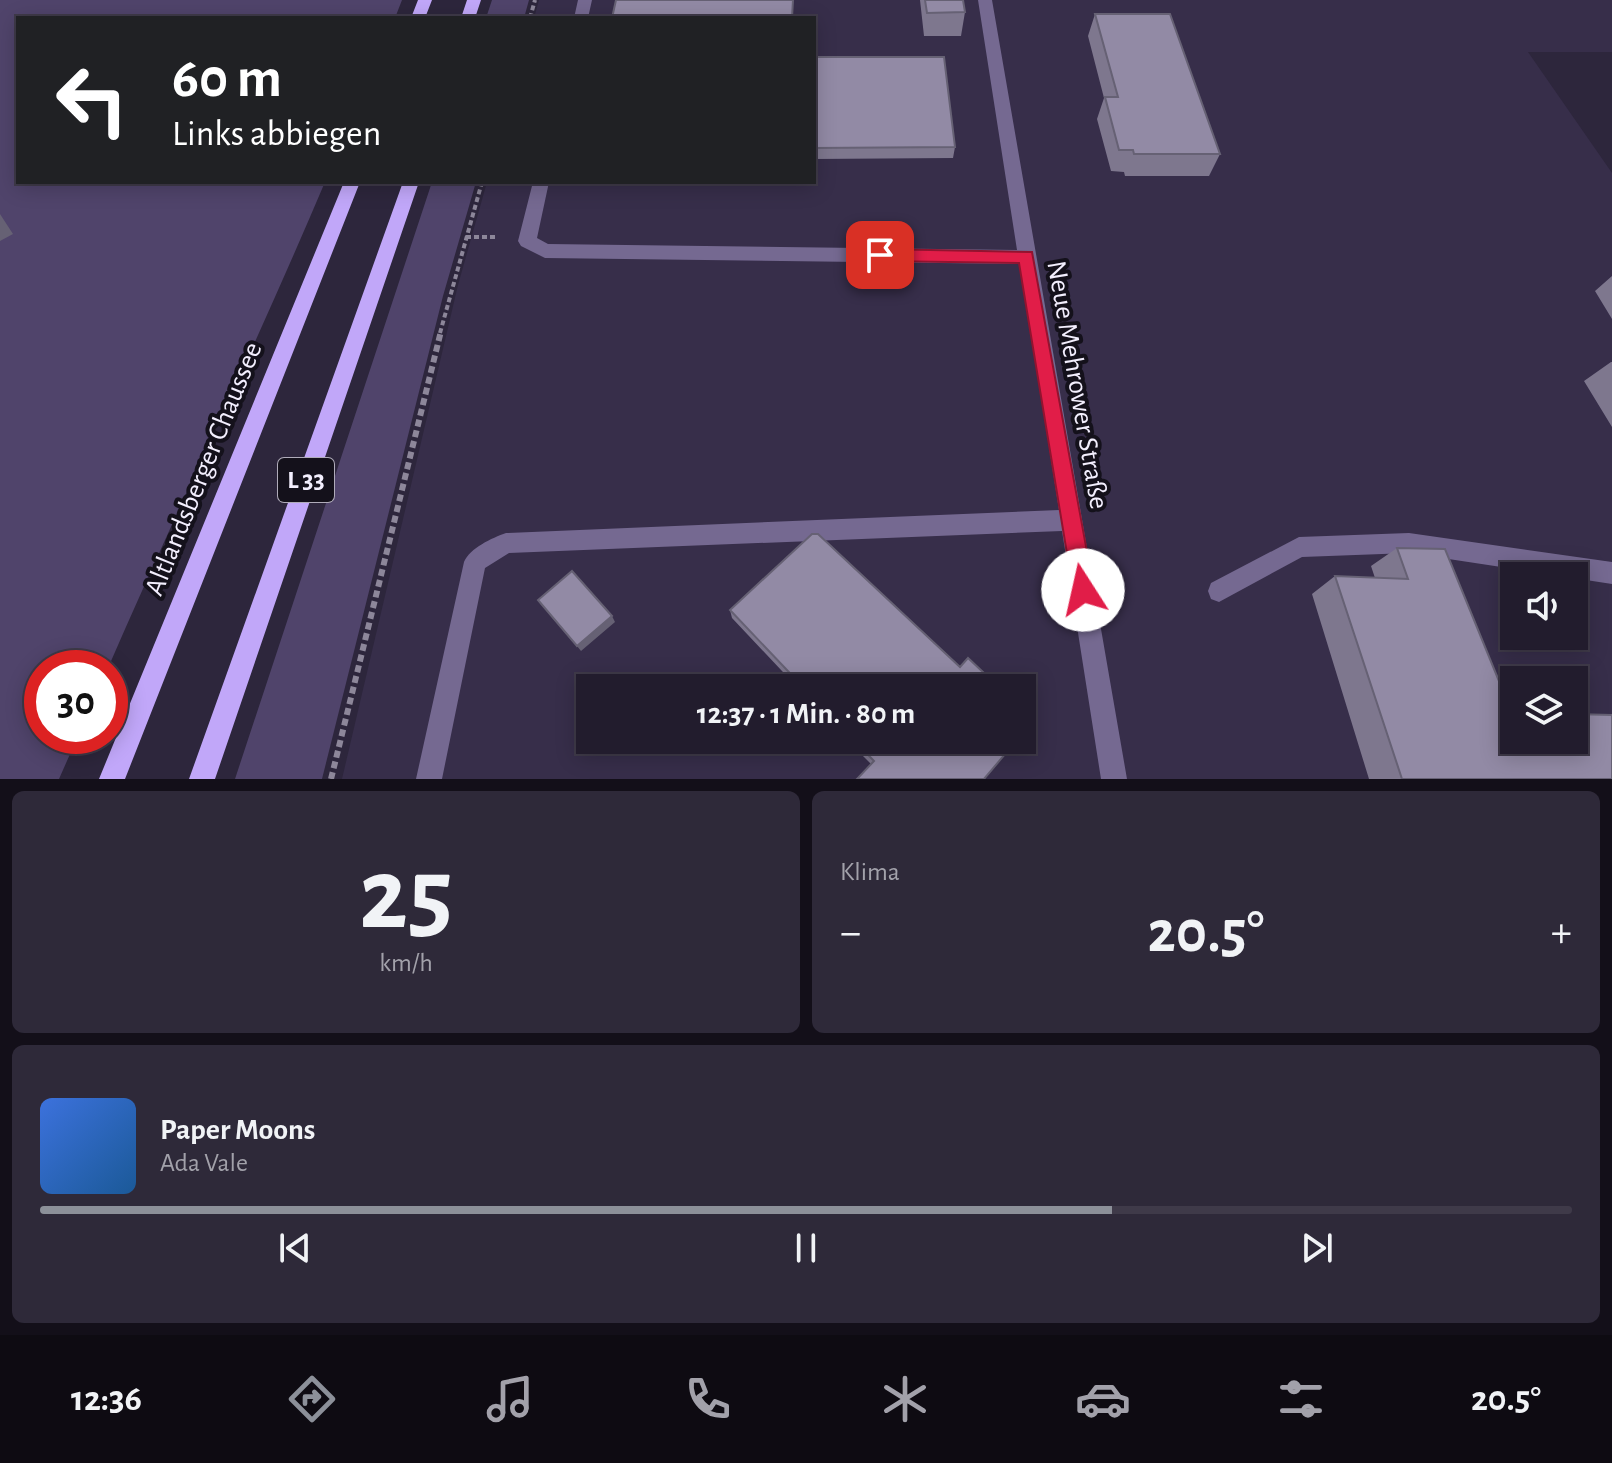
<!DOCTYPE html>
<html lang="de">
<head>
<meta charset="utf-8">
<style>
	:root { --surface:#221c2d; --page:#2e2939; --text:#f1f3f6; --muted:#a2a1aa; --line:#3f3a49; --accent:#8c9099 }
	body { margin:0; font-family:"Alegreya Sans",sans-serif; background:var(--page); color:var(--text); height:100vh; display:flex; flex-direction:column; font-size:30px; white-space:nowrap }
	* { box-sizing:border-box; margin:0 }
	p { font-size:26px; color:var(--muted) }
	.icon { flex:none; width:44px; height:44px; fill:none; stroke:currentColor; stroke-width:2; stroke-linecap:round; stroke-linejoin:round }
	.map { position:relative; height:779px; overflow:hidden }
	.sheet { display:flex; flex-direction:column; gap:12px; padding:12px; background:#130f19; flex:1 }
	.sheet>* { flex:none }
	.banner { position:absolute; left:16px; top:16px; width:800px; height:168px; border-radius:0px; box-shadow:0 4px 20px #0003,0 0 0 2px var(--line); background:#202124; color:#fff; overflow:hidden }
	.tools { position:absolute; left:1500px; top:562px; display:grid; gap:16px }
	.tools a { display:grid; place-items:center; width:88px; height:88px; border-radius:0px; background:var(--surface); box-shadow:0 4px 20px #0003,0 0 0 2px var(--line); font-size:40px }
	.speed { position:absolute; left:24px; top:650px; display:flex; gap:16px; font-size:40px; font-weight:700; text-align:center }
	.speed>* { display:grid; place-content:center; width:104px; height:104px; border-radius:50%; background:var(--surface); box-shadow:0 4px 20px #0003,0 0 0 2px var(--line); line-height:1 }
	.speed .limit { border:12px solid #d22; background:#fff; color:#111 }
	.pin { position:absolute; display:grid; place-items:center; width:68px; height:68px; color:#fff; margin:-34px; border-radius:16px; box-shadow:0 4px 12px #0006 }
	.me { position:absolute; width:88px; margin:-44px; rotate:350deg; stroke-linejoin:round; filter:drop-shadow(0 0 6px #0008) }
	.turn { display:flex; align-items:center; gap:28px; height:168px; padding:0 24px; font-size:36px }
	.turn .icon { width:104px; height:104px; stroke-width:2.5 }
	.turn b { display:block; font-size:56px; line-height:68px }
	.big { font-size:60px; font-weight:600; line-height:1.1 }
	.sheet .widget { flex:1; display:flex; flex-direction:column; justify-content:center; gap:12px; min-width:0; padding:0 28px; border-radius:12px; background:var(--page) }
	.sheet .dial { align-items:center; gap:0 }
	.dial b { font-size:104px; line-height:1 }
	.song { display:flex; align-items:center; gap:24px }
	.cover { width:96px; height:96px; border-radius:12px; background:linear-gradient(135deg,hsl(220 70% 55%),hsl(210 70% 35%)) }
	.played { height:8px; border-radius:4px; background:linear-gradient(90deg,var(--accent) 70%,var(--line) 70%) }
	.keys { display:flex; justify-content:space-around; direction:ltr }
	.heat { display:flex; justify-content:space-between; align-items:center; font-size:44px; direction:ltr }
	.sheet .tiles { flex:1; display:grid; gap:12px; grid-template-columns:1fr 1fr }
	.widget:last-child { grid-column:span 2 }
	.trip { position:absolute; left:576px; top:674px; width:460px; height:80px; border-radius:0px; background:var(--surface); box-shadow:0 4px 20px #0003,0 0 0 2px var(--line); font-weight:600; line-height:80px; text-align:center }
	.tabs { display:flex; height:128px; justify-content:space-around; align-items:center; background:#0e0b12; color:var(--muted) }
	.tabs .icon { width:56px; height:56px }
	.tabs .active { color:var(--accent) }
	.tabs b { font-size:36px; color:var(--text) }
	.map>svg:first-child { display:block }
	.built { fill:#372e4a; fill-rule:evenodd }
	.green { fill:#50446b }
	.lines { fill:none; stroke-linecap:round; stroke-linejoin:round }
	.path-far1 { stroke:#8d879a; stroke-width:4; stroke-dasharray:5 3; stroke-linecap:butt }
	.path { stroke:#8d879a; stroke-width:6; stroke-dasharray:7 4; stroke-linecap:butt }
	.minor { fill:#756991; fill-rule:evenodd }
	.major { fill:#c1a7f9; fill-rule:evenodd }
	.wall { fill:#7e778e }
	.shaded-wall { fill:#666174 }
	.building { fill:#928aa5; stroke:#666174; stroke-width:2 }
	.route { fill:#e11d48; stroke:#92132f; stroke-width:2 }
	.labels { text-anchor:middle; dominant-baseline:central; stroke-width:8; stroke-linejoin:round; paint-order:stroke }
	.shield { fill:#14111b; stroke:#b0acba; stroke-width:2 }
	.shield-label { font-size:26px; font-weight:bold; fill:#f3effe }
	.street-label { font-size:28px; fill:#f3effe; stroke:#14111b }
</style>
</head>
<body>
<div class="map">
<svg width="1612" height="779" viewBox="0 0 1612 779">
	<rect width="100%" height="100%" fill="#2d263c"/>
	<path class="built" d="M 539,0 L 1612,0 L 1612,52 L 1528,52 L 1612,173 L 1612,779 L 342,779 L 458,285 L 487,182 L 814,182 L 814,18 L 534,18 ZM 1514,576 L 1574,576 L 1574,636 L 1514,636 ZM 1514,680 L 1574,680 L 1574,740 L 1514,740 ZM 590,688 L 1022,688 L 1022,740 L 590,740 Z"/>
	<path class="green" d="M 0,0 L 402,0 L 395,18 L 18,18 L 18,182 L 325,182 C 256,345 179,505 108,668 L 42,668 L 42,736 L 78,736 L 59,779 L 0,779 Z
		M 492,0 L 529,0 L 524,18 L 486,18 Z
		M 432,182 L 476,182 L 443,296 L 322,779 L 235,779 Z"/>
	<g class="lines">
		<path class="path-far1" d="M 530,18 L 535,0
			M 466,237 L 497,237
			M 440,333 L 482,182"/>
		<path class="path" d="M 331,779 L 441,331"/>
		<path class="minor" d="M 578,0 L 592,0 L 588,18 L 574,18 Z
			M 978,0 L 992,0 L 1127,779 L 1101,779 L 1062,531 L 509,553 L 485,568 L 442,779 L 416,779 L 464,562 C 470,548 492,538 506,533 L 1059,510 L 1020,264 L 545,258 L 521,246 L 518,241 L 533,182 L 549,182 L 537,238 L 548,244 L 1017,250 Z
			M 1409,533 L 1612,562 L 1612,584 L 1409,553 L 1302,557 L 1219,602 L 1211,599 L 1208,591 L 1211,583 L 1299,537 Z"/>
		<path class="major" d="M 418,0 L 432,0 L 425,18 L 411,18 Z
			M 467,0 L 481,0 L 475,18 L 461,18 Z
			M 344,182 L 360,182 L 125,779 L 99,779 Z
			M 403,182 L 419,182 L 215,779 L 189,779 Z"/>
	</g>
	<path class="wall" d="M 920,0 L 963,0 L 965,12 L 961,36 L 924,36 Z
		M 1095,14 L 1220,154 L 1209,176 L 1125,176 L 1124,172 L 1111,171 L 1097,119 L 1104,98 L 1088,36 Z
		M 814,57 L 955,147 L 953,158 L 814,159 Z
		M 1612,276 L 1612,319 L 1595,291 Z
		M 1611,362 L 1612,362 L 1612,427 L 1584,381 Z
		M 1397,548 L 1512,713 L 1612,779 L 1369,779 L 1312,594 L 1335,576 L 1375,578 L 1371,566 Z
		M 730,610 L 960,667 L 1000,688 L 798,688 L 732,618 Z
		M 847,740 L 1017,740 L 871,764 Z"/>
	<path class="shaded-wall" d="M 0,214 L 13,234 L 0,241 Z
		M 612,616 L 615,622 L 581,651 L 577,646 Z"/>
	<path class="building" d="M 616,0 L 793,0 L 792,18 L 612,18 Z
		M 925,0 L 963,0 L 965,12 L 927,13 Z
		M 1095,14 L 1170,14 L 1220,154 L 1134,154 L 1133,150 L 1119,150 L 1105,97 L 1118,97 Z
		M 814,57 L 944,57 L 955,147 L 814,148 Z
		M 812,534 L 818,534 L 960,667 L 968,658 L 1000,688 L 804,688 L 730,610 Z
		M 1397,548 L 1445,549 L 1512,713 L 1514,713 L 1514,740 L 1574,740 L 1574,714 L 1612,715 L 1612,779 L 1402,779 L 1335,576 L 1408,579 Z
		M 572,571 L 612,616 L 577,646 L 538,600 Z
		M 1022,709 L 1034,720 L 1022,734 Z
		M 854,740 L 1017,740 L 984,779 L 857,779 L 874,761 Z"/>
	<path class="route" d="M 880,249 L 1032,252 L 1094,590 L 1091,597 L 1083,600 L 1076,597 L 1073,590 L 1019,263 L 880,261 L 872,255 Z"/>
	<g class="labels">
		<rect class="shield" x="278" y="458" width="56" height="44" rx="6"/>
		<g class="shield-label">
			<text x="306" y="480">L 33</text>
		</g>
		<g class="street-label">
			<text transform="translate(1077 385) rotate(80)">Neue Mehrower Straße</text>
			<text transform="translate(204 469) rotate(-68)">Altlandsberger Chaussee</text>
		</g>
	</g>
</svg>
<div class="tools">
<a><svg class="icon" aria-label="sound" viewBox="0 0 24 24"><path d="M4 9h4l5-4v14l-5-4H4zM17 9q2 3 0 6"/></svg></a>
<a><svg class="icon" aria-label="layers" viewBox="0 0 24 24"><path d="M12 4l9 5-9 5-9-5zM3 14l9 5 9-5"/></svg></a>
</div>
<div class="speed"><div class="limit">30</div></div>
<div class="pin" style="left:880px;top:255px;background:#d93025"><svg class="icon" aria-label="arrive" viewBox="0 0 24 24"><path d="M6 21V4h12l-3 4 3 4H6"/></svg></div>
<svg class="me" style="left:1083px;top:590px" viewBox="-20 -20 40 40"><circle r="19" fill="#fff"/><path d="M0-13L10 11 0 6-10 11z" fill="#e11d48"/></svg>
<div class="trip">12:37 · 1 Min. · 80 m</div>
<div class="banner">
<div class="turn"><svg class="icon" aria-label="left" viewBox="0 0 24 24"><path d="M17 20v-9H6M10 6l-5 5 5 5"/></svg><div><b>60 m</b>Links abbiegen</div></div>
</div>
</div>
<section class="sheet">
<div class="tiles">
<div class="widget dial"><b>25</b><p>km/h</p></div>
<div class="widget"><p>Klima</p>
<div class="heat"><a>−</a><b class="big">20.5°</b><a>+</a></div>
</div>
<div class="widget">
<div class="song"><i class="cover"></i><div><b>Paper Moons</b><p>Ada Vale</p></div></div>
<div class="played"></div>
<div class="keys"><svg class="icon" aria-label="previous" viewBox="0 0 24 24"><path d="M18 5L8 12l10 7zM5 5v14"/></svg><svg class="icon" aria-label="pause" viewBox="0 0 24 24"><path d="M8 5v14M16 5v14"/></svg><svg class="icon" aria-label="next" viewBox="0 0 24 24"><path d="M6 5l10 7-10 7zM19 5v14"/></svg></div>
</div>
</div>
</section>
<nav class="tabs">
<b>12:36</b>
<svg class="icon active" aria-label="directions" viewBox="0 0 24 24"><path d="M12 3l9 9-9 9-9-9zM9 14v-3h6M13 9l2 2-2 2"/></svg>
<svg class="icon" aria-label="music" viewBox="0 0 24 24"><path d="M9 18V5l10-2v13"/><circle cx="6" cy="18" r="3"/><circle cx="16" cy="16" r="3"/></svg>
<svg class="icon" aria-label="phone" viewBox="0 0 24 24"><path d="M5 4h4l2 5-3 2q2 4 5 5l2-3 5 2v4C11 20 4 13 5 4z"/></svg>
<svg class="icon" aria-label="climate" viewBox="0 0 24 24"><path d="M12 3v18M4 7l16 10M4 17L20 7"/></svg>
<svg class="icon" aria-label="car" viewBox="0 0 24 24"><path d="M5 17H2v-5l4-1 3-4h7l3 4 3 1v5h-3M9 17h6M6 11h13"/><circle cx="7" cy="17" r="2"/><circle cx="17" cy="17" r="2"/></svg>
<svg class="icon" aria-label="filters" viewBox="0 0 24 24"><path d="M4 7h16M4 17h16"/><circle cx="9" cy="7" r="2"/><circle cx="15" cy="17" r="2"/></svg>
<b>20.5°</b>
</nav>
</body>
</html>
